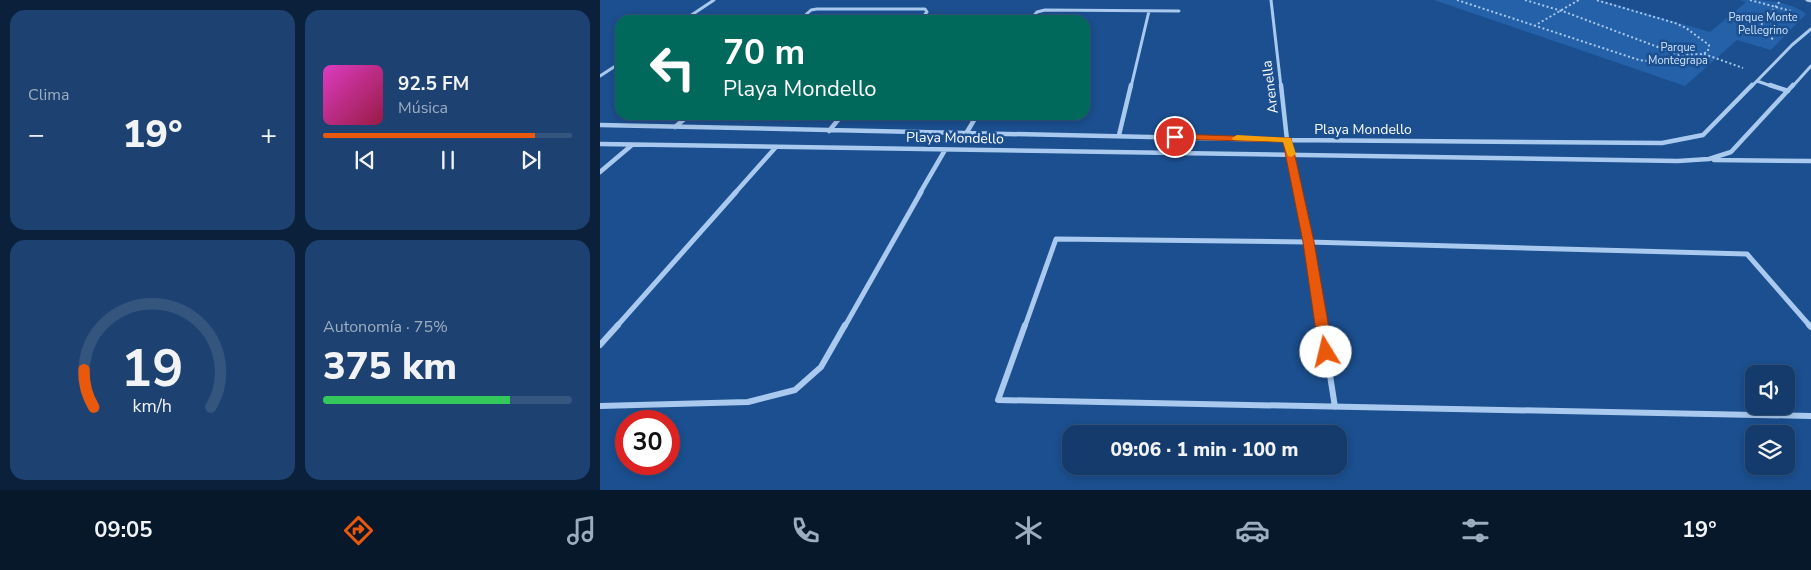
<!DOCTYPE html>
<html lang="es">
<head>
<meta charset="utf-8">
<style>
	:root { --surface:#143b6b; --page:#1d4271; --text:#f1f3f6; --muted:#9dadc1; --line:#33557e; --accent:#ea580c }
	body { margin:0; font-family:"Nunito Sans",sans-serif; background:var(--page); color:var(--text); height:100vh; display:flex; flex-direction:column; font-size:19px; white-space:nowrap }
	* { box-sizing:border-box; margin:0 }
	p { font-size:16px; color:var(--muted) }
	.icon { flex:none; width:28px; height:28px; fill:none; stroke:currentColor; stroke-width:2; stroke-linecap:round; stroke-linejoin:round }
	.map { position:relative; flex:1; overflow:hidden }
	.details { display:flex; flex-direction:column; gap:10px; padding:10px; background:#0b203b; width:600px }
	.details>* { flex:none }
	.banner { position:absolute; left:15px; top:15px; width:475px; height:105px; border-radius:15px; box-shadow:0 2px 8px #0003,0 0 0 1px var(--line); background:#00695c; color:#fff; overflow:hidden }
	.fabs { position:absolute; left:1145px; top:365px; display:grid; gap:10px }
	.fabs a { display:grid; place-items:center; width:50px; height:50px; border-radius:10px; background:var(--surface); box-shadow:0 2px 8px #0003,0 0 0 1px var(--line); font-size:25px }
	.speed { position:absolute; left:15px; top:410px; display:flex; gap:10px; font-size:25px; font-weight:700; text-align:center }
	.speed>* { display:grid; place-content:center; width:65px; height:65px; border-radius:50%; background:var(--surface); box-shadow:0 2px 8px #0003,0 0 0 1px var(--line); line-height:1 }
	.speed .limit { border:8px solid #d22; background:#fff; color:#111 }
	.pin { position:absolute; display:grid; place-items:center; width:42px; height:42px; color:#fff; margin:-21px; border:2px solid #fff; border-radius:50%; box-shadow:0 1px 5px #0007 }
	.me { position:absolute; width:55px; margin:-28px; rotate:351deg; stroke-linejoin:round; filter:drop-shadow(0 0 4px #0008) }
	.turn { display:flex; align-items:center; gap:18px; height:105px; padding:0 25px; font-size:22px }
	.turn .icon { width:65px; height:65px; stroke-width:2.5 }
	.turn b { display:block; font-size:35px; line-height:42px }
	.big { font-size:38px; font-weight:800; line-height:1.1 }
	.details .card { flex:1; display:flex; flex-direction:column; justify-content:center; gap:8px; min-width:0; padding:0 18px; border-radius:15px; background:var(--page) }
	.details .dial { align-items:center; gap:0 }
	.dial svg { height:130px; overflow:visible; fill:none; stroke:var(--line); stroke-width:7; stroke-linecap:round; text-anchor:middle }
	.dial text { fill:var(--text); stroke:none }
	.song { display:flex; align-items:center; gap:15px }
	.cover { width:60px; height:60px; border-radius:8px; background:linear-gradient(135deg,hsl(310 70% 55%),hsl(340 70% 35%)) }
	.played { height:5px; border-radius:2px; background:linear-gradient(90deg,var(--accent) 85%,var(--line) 85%) }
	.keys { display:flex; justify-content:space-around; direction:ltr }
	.heat { display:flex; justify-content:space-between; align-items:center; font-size:28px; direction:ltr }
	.charge { height:8px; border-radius:4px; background:linear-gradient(90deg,#34c759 75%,var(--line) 0) }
	.details .tiles { flex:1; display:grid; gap:10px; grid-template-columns:repeat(2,1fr) }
	.trip { position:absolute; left:462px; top:425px; width:285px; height:50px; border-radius:15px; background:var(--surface); box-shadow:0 2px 8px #0003,0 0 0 1px var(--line); font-weight:800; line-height:50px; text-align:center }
	.menu { display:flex; height:80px; justify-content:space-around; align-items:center; background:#08182b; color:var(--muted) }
	.menu .icon { width:35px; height:35px }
	.menu .selected { color:var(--accent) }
	.menu b { font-size:22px; color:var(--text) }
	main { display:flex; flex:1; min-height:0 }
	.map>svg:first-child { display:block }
	.green { fill:#2461a8 }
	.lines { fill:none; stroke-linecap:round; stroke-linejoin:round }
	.path { stroke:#a9c9ee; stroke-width:2; stroke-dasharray:2 2.5; stroke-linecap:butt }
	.minor-far3 { stroke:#a9c9ee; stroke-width:3 }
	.minor-far2 { stroke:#a9c9ee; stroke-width:4.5 }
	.minor-far1 { stroke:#a9c9ee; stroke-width:5 }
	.minor { stroke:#a9c9ee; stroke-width:6 }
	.route { fill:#ea580c; stroke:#983908 }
	.slow { fill:#f59e0b }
	.labels { text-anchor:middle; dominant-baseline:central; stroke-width:5; stroke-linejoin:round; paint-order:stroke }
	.far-park-label { font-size:11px; fill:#cfe3fa; stroke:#1b4f8f }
	.street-label { font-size:14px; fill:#fff; stroke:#1b4f8f }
</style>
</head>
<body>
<main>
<section class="details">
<div class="tiles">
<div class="card"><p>Clima</p>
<div class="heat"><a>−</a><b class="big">19°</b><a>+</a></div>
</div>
<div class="card">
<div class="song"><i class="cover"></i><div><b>92.5 FM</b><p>Música</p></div></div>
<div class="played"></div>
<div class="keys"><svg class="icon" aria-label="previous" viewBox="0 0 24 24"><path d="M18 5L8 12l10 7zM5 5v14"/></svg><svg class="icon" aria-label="pause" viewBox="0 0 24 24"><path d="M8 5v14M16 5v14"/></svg><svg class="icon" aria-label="next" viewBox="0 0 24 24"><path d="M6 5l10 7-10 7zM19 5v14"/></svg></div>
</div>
<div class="card dial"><svg viewBox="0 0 100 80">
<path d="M14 69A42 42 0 1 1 86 69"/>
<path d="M14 69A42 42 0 0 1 8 46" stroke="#ea580c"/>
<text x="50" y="56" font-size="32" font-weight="700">19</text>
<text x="50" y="72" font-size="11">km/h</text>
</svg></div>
<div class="card"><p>Autonomía · 75%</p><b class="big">375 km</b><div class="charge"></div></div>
</div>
</section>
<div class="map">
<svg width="1211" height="490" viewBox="0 0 1211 490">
	<rect width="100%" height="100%" fill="#1b4f8f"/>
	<path class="green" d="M 834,0 L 1000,0 L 1110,32 L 1146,2 L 1140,0 C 1165,0 1187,0 1206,14 L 1171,50 L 1137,40 L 1085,86 Z"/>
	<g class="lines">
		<path class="path" d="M 857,0 L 1039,60 L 1069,63 L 1079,55
			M 925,0 L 965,12 L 1079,55 L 1103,54 L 1108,51 L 1109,45 L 1086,28 L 1075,23 L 996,0
			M 1150,0 L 1191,11
			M 934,26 L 979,0
			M 1173,39 L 1156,31 L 1181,0
			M 1104,54 L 1143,68"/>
		<path class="minor-far3" d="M 671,0 L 681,87
			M 1207,0 L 1211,1
			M 84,20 L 114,0
			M 200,20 L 211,10 L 217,9 L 325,9 L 327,12 L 320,20
			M 430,20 L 437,12 L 445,10 L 579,11
			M 0,76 L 20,63
			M 1157,81 L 1174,87
			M 531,87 L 549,11
			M 1151,87 L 1192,45 L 1211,29
			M 1192,87 L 1211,66"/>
		<path class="minor-far2" d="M 681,85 L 687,140 L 698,193
			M 1170,85 L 1188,91
			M 0,125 L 687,140 L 1062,143 L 1103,135 L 1152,85
			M 75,127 L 89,115
			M 229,131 L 242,115
			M 367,132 L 377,115
			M 519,135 L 531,85
			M 0,144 L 1078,161 L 1109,159 L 1131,152 L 1193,85
			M 1114,160 L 1211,161
			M 0,172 L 32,145
			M 135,193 L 176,147
			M 320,193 L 345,150"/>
		<path class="minor-far1" d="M 698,192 L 722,326
			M 17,326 L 136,192
			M 245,326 L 321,192
			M 425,326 L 456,239 L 708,242 L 1147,254 L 1210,326"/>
		<path class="minor" d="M 425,325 L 398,400 L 1211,416
			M 722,325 L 735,407
			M 1209,325 L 1211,327
			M 0,345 L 18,325
			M 0,406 L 148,402 L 195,390 L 221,367 L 245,325"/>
	</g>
	<path class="route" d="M 575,134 L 691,138 L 714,242 L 733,352 L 731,356 L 726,357 L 721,356 L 719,352 L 703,242 L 683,142 L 572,139 L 570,137 Z"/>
	<path class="slow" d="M 637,135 L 691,138 L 696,154 L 691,157 L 688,156 L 683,142 L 633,140 L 632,138 Z"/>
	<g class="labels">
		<g class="far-park-label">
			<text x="1163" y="17">Parque Monte<tspan x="1163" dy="13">Pellegrino</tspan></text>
			<text x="1078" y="47">Parque<tspan x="1078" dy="13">Montegrapa</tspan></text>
		</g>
		<g class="street-label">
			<text transform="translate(670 87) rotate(-97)">Arenella</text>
			<text x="763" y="129">Playa Mondello</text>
			<text transform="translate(355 138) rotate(1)">Playa Mondello</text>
		</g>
	</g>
</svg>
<div class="fabs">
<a><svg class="icon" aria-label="sound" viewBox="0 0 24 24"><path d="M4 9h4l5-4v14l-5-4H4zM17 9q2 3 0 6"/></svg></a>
<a><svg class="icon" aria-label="layers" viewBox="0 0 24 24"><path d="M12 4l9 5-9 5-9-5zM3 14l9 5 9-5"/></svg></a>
</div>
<div class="speed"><div class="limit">30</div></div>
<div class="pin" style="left:575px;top:137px;background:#d93025"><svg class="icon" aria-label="arrive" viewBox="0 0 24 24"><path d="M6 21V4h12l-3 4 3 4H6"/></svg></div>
<svg class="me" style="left:726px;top:352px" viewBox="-20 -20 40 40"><circle r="19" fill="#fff"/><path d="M0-13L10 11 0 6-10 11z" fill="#ea580c"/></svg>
<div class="trip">09:06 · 1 min · 100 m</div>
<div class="banner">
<div class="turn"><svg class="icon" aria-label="left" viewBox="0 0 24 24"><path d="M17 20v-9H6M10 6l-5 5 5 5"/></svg><div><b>70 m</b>Playa Mondello</div></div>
</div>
</div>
</main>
<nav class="menu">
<b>09:05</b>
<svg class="icon selected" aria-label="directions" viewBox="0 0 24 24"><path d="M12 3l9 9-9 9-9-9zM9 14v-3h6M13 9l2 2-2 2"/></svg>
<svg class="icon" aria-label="music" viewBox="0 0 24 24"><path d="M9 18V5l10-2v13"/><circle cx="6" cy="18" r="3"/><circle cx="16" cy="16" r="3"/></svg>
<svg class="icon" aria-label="phone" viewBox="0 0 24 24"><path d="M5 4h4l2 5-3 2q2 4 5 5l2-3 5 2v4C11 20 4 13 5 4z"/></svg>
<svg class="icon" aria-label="climate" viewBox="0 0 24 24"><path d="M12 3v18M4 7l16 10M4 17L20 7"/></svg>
<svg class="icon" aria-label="car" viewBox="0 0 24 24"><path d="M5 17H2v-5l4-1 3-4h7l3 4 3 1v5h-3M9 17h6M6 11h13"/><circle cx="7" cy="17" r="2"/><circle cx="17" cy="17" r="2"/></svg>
<svg class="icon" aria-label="filters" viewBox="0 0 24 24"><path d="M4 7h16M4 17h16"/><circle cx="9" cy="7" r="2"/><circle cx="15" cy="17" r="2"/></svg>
<b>19°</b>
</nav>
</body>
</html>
